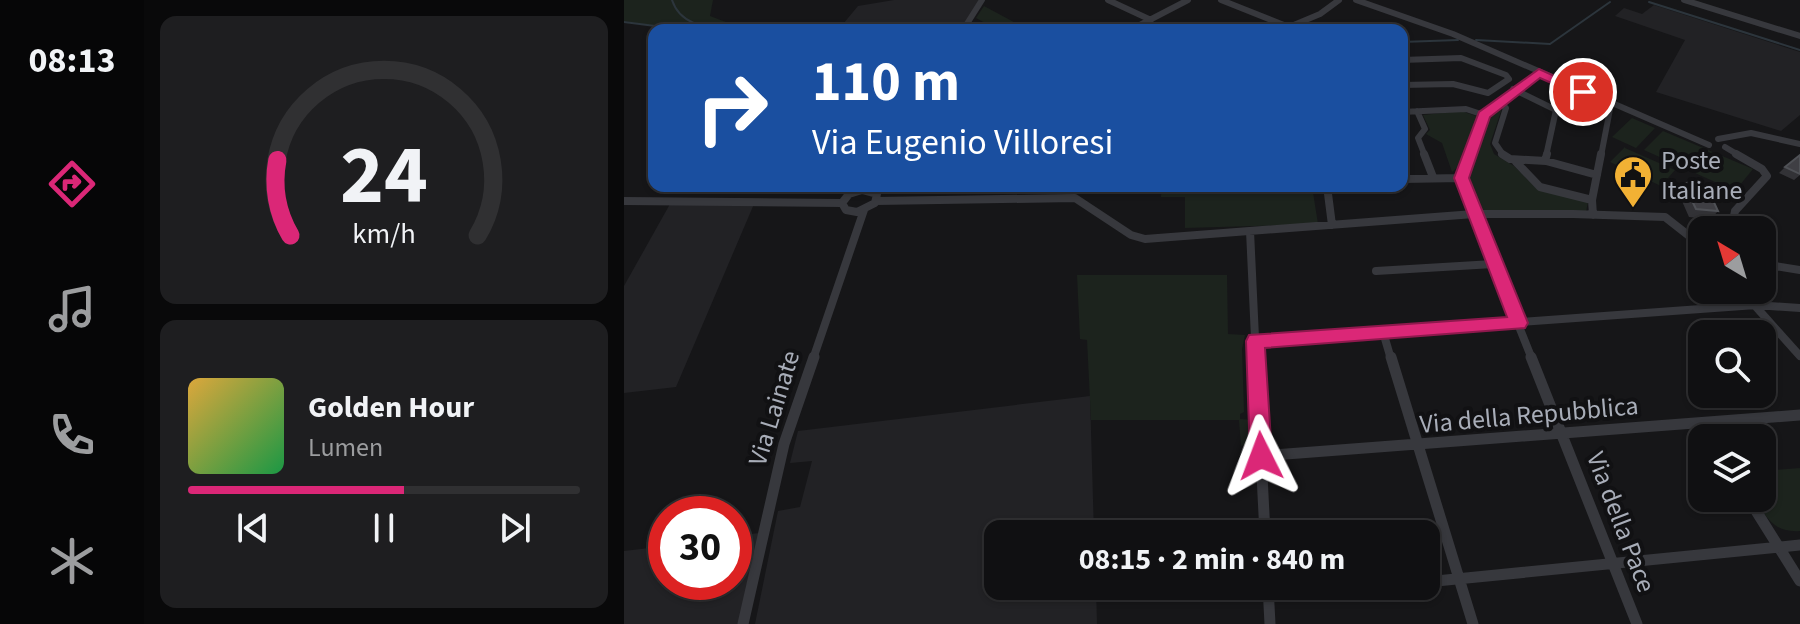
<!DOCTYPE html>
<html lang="it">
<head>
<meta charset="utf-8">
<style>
	:root { --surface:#101012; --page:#1e1e20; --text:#f1f3f6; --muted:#9c9d9f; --line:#303032; --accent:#db2777 }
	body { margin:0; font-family:"Source Sans 3",sans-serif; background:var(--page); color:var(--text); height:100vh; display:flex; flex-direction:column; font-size:30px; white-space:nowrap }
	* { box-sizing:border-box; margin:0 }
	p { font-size:26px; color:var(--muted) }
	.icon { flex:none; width:44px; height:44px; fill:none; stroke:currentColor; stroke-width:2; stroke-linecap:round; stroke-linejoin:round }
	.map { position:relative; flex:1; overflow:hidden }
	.details { display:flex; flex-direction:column; gap:16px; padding:16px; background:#09090a; width:480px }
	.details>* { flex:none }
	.hud { position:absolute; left:24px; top:24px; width:760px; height:168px; border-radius:16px; box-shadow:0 2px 6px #0004,0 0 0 2px var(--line); background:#1a4fa0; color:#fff; overflow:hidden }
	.needle { width:52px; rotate:322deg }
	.fabs { position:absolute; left:1064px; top:216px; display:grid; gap:16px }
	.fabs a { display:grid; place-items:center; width:88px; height:88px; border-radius:16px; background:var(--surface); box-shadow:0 2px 6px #0004,0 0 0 2px var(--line); font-size:40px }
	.speed { position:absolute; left:24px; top:496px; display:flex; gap:16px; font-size:40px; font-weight:700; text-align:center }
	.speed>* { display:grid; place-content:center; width:104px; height:104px; border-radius:50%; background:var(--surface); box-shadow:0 2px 6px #0004,0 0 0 2px var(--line); line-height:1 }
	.speed .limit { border:12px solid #d22; background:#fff; color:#111 }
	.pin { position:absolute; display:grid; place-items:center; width:68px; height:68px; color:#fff; margin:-34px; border:4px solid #fff; border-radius:50%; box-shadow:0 2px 8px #0007 }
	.me { position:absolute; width:88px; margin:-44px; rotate:357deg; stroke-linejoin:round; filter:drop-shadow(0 0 6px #0008) }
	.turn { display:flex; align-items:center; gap:28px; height:168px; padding:0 32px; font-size:36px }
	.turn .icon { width:104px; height:104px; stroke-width:2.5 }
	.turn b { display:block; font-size:56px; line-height:68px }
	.details .tile { flex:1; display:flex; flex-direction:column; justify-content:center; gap:12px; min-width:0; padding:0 28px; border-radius:16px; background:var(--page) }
	.details .dial { align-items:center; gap:0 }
	.dial svg { height:208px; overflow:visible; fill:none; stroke:var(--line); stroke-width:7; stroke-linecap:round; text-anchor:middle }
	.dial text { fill:var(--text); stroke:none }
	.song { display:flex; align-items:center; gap:24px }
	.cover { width:96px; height:96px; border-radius:12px; background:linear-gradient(135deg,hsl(40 70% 55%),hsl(140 70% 35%)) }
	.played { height:8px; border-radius:4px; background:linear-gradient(90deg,var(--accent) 55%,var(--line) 55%) }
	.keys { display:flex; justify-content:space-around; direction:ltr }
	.trip { position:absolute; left:360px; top:520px; width:456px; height:80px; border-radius:16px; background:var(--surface); box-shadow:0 2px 6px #0004,0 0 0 2px var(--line); font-weight:700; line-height:80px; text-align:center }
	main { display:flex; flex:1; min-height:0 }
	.menu { display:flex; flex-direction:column; width:144px; justify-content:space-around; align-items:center; background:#060607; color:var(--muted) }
	.menu .icon { width:56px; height:56px }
	.menu .active { color:var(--accent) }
	.menu b { font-size:36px; color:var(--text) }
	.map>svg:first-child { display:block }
	.built { fill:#222225 }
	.green { fill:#1c231d }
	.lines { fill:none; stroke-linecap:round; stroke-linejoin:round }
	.stream { stroke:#2c353c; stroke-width:2 }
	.street-far2 { stroke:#37383d; stroke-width:6 }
	.street-far1 { stroke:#37383d; stroke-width:8 }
	.street { stroke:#37383d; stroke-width:11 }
	.wall { fill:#323236 }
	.building { fill:#3f3f44; stroke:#4f5156; stroke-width:2 }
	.route { fill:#db2777; stroke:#8e194d; stroke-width:2 }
	.labels { text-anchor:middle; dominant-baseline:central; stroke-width:8; stroke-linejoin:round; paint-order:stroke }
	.poi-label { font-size:26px; fill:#a8adb8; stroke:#111113; text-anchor:start }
	.street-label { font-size:26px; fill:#a8adb8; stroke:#111113 }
</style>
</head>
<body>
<main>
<nav class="menu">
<b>08:13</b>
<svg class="icon active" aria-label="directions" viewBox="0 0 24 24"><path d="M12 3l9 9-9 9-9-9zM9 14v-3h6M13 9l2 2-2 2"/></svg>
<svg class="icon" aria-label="music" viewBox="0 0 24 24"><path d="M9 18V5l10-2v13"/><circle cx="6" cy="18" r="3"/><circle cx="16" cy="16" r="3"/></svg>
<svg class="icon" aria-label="phone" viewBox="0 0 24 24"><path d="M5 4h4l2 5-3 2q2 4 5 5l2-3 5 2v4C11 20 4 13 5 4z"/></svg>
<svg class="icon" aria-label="climate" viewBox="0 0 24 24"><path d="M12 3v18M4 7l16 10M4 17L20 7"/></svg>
</nav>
<section class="details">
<div class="tile dial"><svg viewBox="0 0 100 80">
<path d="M14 69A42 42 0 1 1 86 69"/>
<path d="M14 69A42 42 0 0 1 9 40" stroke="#db2777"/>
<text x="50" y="56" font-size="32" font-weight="700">24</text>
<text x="50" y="72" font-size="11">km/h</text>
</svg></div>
<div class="tile">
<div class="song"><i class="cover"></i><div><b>Golden Hour</b><p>Lumen</p></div></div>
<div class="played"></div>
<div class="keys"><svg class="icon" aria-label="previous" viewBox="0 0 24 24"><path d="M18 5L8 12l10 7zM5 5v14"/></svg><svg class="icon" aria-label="pause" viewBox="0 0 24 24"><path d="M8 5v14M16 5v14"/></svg><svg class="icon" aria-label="next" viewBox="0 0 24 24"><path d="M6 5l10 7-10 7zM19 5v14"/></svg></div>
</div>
</section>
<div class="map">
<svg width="1176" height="624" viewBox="0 0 1176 624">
	<rect width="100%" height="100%" fill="#161618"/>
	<path class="built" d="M 270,0 L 355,0 L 338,30 L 214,30 L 234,6 Z
		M 1030,5 L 1176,52 L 1176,115 L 1157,131 L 1032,92 L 1061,40 L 991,16 L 1000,8 L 1018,14 Z
		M 46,204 L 130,204 L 52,387 L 0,393 L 0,286 Z
		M 466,396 L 470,534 L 374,534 L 374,586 L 472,586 L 473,624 L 131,624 L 154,511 L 176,507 L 188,461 L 166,463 L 174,431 Z
		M 135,533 L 115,624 L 0,624 L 0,551 L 42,546 L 42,582 L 110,582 L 110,536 Z"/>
	<path class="green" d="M 0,0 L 89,0 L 86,16 L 115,27 L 139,30 L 55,30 L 0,21 Z
		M 360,6 L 405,30 L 374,30 L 352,18 Z
		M 874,107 L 878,108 L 866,144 L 870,154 L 890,166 L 912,188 L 964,202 L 962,212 L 855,210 C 849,201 844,190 845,179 C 847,162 863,120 874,107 Z
		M 837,111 L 855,117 L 839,163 L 828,172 L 818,143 L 802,134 L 806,130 L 799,115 Z
		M 1008,118 L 1031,128 L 1012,148 L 988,137 Z
		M 1039,131 L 1129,169 L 1111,191 L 1020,150 Z
		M 1001,147 L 1001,148 L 1051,170 L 1037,186 L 986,162 Z
		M 538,186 L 688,186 L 694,224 L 561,228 L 561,197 L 537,197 Z
		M 453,275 L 603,275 L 604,334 L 621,335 L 618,349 L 620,412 L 616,414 L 616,419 L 629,420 L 629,442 L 617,446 L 615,420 L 467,420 L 463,340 L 456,339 Z
		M 1176,468 L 1176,531 C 1150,533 1143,518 1130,498 L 1138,498 L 1138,471 Z"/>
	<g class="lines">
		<path class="stream" d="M 48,0 C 57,28 87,27 112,30
			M 1025,2 L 1176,50
			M 0,22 L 62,30
			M 852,40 L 926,44 L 986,2
			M 778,42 L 834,40"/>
		<path class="street-far2" d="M 484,0 L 527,20
			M 597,0 L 665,27 L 696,14 L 715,0
			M 732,0 L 829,34 L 1085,145
			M 1060,0 L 1176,36
			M 514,26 L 564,0
			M 339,30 L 358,0
			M 778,60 L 837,58 L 882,75 L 885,79 L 864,93 L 829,84 L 778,85
			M 889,89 L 932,110 L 922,156
			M 875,102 L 882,108 L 871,143 L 880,156
			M 793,111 L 801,129 L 794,138 L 801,156
			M 778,112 L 842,109 L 860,115
			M 1094,139 L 1127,133 L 1176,144
			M 1101,147 L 1116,156
			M 847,156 L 860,115 L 915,73
			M 977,156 L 987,104"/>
		<path class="street-far1" d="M 800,154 L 809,177
			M 848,154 L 838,184 L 908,359
			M 878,154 L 886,159 L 922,161 L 973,175
			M 921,161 L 923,154
			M 892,162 L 916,187 L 968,200
			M 778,179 L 838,178
			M 703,186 L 708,225
			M 238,190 L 253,194 L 251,203 L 233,212 L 222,210 L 218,203 L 225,194 Z
			M 0,201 L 218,203
			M 252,201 L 451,198 L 507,235 L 521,239 L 850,214 L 949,214 L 1041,217 L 1078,246
			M 969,215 L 968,200 L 977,154
			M 1107,230 L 1111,211 L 1143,176 L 1138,169 L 1112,154
			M 626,231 L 632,359
			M 1138,264 L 1176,270
			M 752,271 L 869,264
			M 1117,290 L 1176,356
			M 759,332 L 767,359
			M 632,341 L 1132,305 L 1176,308
			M 189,359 L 240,210"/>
		<path class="street" d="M 632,357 L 641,534
			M 767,357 L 849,624
			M 907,357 L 1013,624
			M 1078,424 L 1087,438
			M 637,456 L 1176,415
			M 1124,498 L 1176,581
			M 802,582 L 1176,545
			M 644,586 L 646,624
			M 644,593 L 744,586
			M 119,624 L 160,444 L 190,357"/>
	</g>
	<path class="wall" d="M 1176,155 L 1176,175 L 1170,180 L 1155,173 L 1161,167 Z
		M 1060,184 L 1094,211 L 1087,219 L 1065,217 L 1054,192 Z"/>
	<path class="building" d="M 1176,155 L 1176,174 L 1161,167 Z
		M 1070,180 L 1082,185 L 1094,211 L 1072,209 L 1060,184 Z"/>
	<path class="route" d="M 915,69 L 966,92 L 954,95 L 916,78 L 866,117 L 845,178 L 904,323 L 901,328 L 641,348 L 648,456 L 645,463 L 637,466 L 630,463 L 626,456 L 622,341 L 625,335 L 883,317 L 830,178 L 855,112 Z"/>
	<defs>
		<symbol id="civic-pin" viewBox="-11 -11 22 30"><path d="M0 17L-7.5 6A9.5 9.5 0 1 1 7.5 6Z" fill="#f2b134" stroke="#111113"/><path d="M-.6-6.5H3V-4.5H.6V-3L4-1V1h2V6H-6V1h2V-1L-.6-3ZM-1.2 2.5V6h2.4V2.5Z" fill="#111"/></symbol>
	</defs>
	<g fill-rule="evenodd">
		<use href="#civic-pin" x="987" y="153" width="44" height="60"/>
	</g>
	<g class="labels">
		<g class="poi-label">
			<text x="1037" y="160">Poste<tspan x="1037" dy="30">Italiane</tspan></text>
		</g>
		<g class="street-label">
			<text transform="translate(150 408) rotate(-73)">Via Lainate</text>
			<text transform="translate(905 415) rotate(-5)">Via della Repubblica</text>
			<text transform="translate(997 522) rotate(69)">Via della Pace</text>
		</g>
	</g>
</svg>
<div class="fabs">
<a><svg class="needle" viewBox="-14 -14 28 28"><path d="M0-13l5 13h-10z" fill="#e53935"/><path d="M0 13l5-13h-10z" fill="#9c9d9f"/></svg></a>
<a><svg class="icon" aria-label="search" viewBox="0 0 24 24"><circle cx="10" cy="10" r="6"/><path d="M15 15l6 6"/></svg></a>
<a><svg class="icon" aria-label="layers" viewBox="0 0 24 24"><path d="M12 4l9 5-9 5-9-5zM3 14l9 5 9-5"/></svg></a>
</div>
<div class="speed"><div class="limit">30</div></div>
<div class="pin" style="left:959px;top:92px;background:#d93025"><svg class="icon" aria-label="arrive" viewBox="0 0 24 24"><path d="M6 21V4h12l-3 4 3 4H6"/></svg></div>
<svg class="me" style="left:637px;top:456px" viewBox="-20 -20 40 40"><path d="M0-17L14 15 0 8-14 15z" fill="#db2777" stroke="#fff" stroke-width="4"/></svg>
<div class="trip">08:15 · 2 min · 840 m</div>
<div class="hud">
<div class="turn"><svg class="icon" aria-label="right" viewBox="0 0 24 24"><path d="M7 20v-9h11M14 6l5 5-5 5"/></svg><div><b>110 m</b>Via Eugenio Villoresi</div></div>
</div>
</div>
</main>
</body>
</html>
